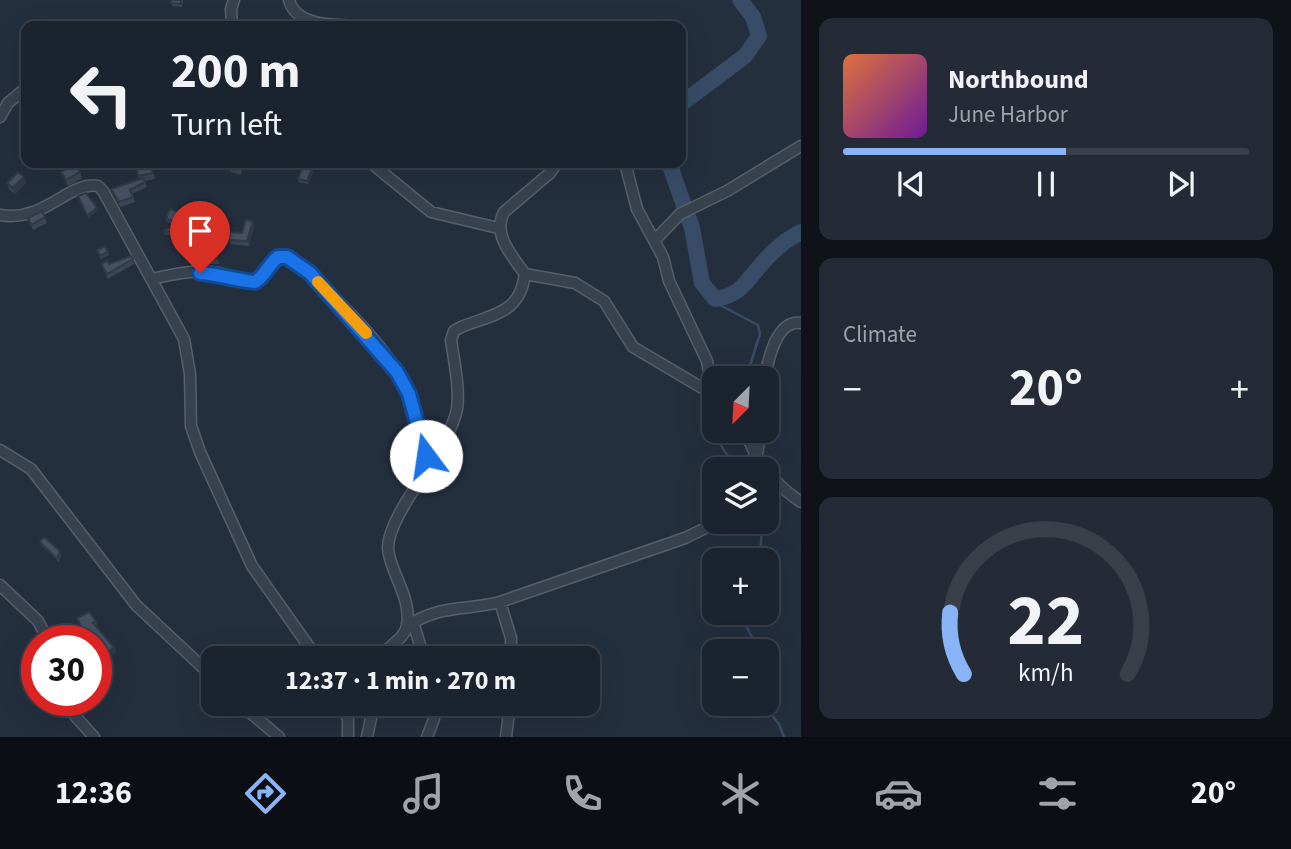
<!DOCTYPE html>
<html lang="en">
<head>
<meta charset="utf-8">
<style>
	:root { --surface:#1b232e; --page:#242b36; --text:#f1f3f6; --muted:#a0a4aa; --line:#39404a; --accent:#8ab4f8 }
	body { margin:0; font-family:"Source Sans 3",sans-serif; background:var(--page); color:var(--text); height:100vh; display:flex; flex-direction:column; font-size:26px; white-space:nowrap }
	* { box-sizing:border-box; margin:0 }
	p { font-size:23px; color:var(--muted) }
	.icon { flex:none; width:38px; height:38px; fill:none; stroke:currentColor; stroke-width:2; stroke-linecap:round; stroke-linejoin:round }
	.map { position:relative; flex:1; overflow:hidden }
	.sheet { display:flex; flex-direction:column; gap:18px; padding:18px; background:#0f1319; width:490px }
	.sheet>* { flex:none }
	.banner { position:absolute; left:21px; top:21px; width:665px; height:147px; border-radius:14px; box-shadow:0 7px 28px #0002,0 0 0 2px var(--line); background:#1b232e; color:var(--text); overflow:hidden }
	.needle { width:46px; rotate:204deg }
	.controls { position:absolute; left:702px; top:366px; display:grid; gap:14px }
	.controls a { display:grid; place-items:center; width:77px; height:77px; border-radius:14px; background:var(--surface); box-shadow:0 7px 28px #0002,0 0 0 2px var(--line); font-size:35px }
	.speed { position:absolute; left:21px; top:625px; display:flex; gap:14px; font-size:35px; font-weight:700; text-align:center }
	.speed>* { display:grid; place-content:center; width:91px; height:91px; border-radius:50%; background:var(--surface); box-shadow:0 7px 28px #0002,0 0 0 2px var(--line); line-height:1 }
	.speed .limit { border:10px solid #d22; background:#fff; color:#111 }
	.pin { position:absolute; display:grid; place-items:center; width:60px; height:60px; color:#fff; margin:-72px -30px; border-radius:50% 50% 50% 0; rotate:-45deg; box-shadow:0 0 7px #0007 }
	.pin .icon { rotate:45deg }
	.me { position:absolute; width:77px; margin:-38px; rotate:346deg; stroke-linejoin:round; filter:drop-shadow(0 0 5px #0008) }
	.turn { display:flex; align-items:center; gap:24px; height:147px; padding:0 35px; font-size:32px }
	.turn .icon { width:91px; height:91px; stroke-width:2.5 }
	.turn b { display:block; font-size:49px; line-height:60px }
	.big { font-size:52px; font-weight:700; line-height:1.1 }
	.sheet .widget { flex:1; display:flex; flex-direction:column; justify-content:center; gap:10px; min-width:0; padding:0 24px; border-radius:14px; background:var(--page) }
	.sheet .dial { align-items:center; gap:0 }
	.dial svg { height:182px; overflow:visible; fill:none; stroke:var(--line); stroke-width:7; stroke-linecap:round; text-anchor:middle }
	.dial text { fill:var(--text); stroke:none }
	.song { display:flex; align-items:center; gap:21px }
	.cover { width:84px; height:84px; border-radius:10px; background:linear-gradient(135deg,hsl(20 70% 55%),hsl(280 70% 35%)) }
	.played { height:7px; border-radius:4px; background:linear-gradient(90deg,var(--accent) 55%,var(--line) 55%) }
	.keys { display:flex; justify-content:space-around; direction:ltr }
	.heat { display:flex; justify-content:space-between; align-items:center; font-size:38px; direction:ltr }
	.trip { position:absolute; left:201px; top:646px; width:399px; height:70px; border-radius:14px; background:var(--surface); box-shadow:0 7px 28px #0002,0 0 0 2px var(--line); font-weight:700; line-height:70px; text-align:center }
	.menu { display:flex; height:112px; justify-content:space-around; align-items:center; background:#0b0e12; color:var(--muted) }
	.menu .icon { width:49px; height:49px }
	.menu .on { color:var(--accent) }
	.menu b { font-size:32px; color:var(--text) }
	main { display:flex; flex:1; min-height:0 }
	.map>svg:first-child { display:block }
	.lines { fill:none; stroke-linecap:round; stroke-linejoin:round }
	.stream { stroke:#394c67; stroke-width:2.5 }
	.river { stroke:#394c67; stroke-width:16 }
	.street-casing { stroke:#565f6c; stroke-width:13 }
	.street { stroke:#38414e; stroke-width:10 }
	.wall { fill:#3b4654 }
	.shaded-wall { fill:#303945 }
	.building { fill:#455162; stroke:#303945; stroke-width:2 }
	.route-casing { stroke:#114b97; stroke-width:18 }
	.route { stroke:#1a73e8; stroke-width:12 }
	.slow { stroke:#f59e0b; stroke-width:12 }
</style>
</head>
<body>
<main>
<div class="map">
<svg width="801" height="737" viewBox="0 0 801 737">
	<rect width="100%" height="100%" fill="#242f3e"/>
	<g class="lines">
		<path class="stream" d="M 715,299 L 720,305 L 758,325 L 760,334 L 746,378
			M 719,430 C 716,446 730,456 737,469
			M 766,492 L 771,496 L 766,512
			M 760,560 L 762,522
			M 739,612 L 759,651
			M 763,704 L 779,724 L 784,737"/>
		<path class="river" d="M 681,104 L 745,56 L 759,36 L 753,17 L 740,0
			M 669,163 L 692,228 L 702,283 L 715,299 C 742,296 749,277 766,259 C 777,247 787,239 801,232"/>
		<defs>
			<path id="street" d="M 289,0 C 297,31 348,24 374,26
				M 232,26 L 231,9 L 234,0
				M 0,117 L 8,103 L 26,88
				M 371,163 L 431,212 L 498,228
				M 625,163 L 637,209 L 663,257 L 669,281 L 707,361 L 713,394
				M 0,215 C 45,223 68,181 98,186 L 103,191 L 184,339 L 190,374 L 191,426 L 200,452 L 252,566 L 317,658
				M 654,241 L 680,214 L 727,191 L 801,146
				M 525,274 L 575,283 L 604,301 L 633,347 L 714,395
				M 152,279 C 173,274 196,269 218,273 C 231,275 243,283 256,281 L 278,257 L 287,257 L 300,264 C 333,296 373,333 398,372 C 415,400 422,433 428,465
				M 765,378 C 768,359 777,319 801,323
				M 746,430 C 752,459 778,487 801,502
				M 0,450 L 31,469 L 136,605 L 214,678
				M 757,454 L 761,430
				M 0,585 L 38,621 L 48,640
				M 500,602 L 511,638 L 511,658
				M 413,622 L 424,658
				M 407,626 C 442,604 464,611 500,602 L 685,538 L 718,522
				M 381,658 C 387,645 405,640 407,625 C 412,597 389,571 388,548 C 388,512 450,449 457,409 C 460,389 454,361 451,340 L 454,331 L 461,327 C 493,314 520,314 525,274 C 512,256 492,234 504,212 L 550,173 L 557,163
				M 66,700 L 76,717 L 94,737
				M 240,704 L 279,737
				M 343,704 L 348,720 L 348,737
				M 367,737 L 374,704
				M 427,737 L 434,719 L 432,704
				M 506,737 L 510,704"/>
		</defs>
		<use href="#street" class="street-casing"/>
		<use href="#street" class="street"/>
	</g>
	<path class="wall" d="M 171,0 L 183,0 L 182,7 L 172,6 Z
		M 226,163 L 249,163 L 247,170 L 242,169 L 241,175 L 230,172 L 229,165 Z
		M 152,166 L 155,179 L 145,181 L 147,187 L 132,194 L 135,202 L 120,207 L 111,189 L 140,179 L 138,176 Z
		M 61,172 L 80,172 L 82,178 L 68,186 Z
		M 313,172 L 308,184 L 299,182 L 298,179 Z
		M 7,183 L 26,183 L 15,194 L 9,189 Z
		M 181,216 L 178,224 L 187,224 L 188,232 L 165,235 L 164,230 L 176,225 L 167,222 L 166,219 Z
		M 45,217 L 47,223 L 33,230 L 28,218 Z
		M 254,226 L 249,246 L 231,244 L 229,240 Z
		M 105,246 L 109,255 L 101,259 L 97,250 Z
		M 216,250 L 219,264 L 199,264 L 197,258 Z
		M 131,256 L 134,264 L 108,279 L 101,264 L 109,264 Z
		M 40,542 L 61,554 L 59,562 L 41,545 Z
		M 77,618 L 96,621 L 97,626 L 96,626 L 114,647 L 116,652 L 108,659 L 96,645 L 96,640 L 93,640 L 92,639 L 88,640 Z"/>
	<path class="shaded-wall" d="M 312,169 L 313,172 L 308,184 L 307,181 Z
		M 24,177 L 26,183 L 15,194 L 12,188 Z
		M 97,208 L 98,211 L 88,218 L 87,215 Z
		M 253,221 L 254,226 L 249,246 L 247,241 Z
		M 90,634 L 92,639 L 88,640 L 86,636 Z
		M 114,647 L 116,652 L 108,659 L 106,654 Z"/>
	<path class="building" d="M 171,0 L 181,0 L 181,4 L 171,3 Z
		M 117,24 L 117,26 L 104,26 Z
		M 75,163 L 80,172 L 66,180 L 61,172 Z
		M 136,163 L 151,163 L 153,173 L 138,176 Z
		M 229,163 L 245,163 L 245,164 L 240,164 L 239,169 L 228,167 Z
		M 303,166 L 312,169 L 307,181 L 298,179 Z
		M 18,172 L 24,177 L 12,188 L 7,183 Z
		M 143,178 L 145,182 L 130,190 L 133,197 L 119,202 L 111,189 Z
		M 86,193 L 97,208 L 87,215 L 78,196 Z
		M 170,209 L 180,213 L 176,222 L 166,219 Z
		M 42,211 L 45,217 L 31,225 L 28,218 Z
		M 246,220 L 253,221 L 247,241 L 229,240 L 230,232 L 242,233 Z
		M 186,221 L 187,230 L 164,232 L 164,230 Z
		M 105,246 L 108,252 L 100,256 L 97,250 Z
		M 216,250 L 217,258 L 197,258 L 196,253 Z
		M 131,256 L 133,259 L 107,274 L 101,264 L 107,261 L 109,264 Z
		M 44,537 L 60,551 L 57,559 L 40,542 Z
		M 89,612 L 96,621 L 93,623 L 114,647 L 106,654 L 90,634 L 86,636 L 77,618 Z"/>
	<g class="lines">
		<defs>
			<path id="route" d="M 200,273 C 210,273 252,283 255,282 C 264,277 270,263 278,257 L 287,257 L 310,273 L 397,372 L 409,394 L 426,456"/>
		</defs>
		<use href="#route" class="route-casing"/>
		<use href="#route" class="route"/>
		<path class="slow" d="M 318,282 L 366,333"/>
	</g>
</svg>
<div class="controls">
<a><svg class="needle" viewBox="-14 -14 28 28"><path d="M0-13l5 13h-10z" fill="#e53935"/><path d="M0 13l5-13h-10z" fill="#a0a4aa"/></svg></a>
<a><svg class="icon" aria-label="layers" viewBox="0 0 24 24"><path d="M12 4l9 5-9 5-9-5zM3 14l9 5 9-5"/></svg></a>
<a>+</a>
<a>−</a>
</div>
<div class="speed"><div class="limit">30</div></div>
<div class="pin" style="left:200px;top:273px;background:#d93025"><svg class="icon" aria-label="arrive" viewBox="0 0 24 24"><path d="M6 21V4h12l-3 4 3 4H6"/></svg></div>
<svg class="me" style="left:426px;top:456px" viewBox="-20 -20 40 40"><circle r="19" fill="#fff"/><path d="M0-13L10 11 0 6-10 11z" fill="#1a73e8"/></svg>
<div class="trip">12:37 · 1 min · 270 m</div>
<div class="banner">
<div class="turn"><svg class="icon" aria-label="left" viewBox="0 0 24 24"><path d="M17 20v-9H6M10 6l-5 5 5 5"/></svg><div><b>200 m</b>Turn left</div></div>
</div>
</div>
<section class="sheet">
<div class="widget">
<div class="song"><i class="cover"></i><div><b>Northbound</b><p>June Harbor</p></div></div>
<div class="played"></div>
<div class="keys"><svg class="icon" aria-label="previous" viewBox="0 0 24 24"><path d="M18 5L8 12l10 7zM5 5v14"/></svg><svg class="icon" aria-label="pause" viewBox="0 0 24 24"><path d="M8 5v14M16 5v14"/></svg><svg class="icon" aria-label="next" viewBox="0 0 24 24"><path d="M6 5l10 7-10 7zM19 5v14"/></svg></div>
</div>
<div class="widget"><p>Climate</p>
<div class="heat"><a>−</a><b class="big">20°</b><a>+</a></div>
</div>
<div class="widget dial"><svg viewBox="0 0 100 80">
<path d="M14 69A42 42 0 1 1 86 69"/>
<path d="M14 69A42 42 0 0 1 8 42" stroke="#8ab4f8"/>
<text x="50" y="56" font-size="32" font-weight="700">22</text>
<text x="50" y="72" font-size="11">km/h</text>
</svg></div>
</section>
</main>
<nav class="menu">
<b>12:36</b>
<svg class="icon on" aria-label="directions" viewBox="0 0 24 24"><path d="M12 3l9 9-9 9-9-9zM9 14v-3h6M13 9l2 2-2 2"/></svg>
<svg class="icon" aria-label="music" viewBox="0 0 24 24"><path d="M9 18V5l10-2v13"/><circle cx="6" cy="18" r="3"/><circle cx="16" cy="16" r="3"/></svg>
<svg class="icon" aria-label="phone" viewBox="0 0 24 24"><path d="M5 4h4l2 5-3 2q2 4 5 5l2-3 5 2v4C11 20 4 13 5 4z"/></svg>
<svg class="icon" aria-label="climate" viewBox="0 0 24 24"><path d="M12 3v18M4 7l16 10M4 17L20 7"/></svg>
<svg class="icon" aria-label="car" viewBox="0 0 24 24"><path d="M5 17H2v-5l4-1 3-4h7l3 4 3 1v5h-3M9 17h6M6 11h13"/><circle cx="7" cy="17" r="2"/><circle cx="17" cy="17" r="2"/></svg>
<svg class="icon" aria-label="filters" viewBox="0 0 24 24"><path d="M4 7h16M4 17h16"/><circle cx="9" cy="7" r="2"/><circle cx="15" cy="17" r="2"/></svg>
<b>20°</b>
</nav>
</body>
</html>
